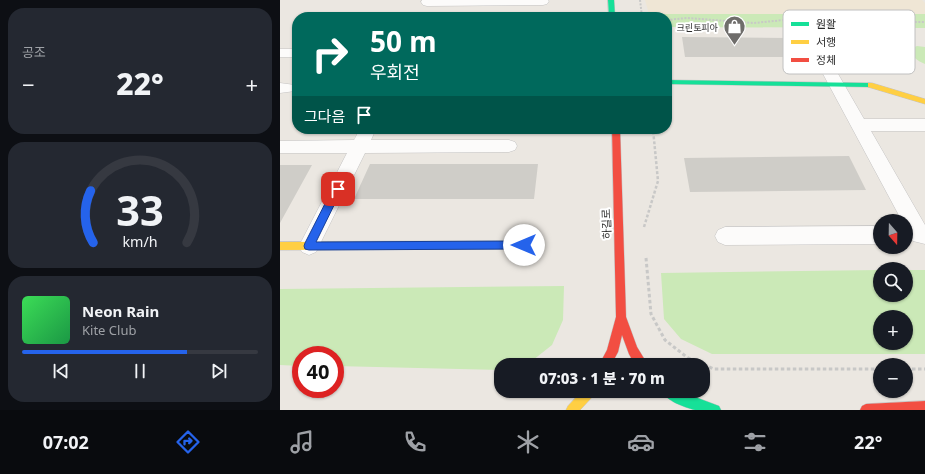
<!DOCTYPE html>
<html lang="ko">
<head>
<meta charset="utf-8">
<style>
	:root { --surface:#171b24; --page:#242831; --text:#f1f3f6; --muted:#9ea1a6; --line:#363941; --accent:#2563eb }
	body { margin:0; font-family:"Noto Sans","Noto Sans KR",sans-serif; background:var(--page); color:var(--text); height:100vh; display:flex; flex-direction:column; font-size:15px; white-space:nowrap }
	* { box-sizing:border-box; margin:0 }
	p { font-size:13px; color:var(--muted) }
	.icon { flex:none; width:22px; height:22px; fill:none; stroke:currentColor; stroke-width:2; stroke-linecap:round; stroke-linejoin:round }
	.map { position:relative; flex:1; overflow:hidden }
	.side { display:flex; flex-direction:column; gap:8px; padding:8px; background:#0d0f14; width:280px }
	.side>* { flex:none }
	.guide { position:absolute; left:12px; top:12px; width:380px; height:122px; border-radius:16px; box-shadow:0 1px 3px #0004; background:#00695c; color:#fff; overflow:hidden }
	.needle { width:26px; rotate:160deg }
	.fabs { position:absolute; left:593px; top:214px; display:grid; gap:8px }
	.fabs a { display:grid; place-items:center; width:40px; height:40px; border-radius:50%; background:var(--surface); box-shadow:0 1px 3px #0004; font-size:20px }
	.speed { position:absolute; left:12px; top:346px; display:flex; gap:8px; font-size:20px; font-weight:700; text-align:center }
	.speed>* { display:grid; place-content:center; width:52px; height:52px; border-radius:50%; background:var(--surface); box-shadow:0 1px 3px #0004; line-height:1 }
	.speed .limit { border:6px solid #d22; background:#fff; color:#111 }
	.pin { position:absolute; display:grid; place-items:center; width:34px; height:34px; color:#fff; margin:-17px; border-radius:8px; box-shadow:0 2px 6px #0006 }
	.me { position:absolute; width:44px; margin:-22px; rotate:270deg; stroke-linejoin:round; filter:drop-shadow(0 0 3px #0008) }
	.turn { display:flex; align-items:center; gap:14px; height:84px; padding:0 12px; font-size:18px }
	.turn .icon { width:52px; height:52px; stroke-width:2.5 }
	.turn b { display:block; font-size:28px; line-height:34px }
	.then { display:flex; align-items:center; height:38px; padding:0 12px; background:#0003; gap:8px; font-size:15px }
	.big { font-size:30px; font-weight:800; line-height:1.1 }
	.side .widget { flex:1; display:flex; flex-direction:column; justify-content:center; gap:6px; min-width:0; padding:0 14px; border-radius:16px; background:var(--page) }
	.side .dial { align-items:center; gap:0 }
	.dial svg { height:104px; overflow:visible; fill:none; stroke:var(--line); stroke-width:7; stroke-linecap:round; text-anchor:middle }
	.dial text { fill:var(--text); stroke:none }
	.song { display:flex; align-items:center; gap:12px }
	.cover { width:48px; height:48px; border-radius:6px; background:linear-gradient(135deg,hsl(130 70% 55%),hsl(140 70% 35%)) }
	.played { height:4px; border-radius:2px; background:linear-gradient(90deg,var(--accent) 70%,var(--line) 70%) }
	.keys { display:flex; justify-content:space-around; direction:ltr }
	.heat { display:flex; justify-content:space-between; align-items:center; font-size:22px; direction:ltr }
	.trip { position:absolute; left:214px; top:358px; width:216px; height:40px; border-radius:16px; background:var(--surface); box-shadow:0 1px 3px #0004; font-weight:800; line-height:40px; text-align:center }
	.tab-bar { display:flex; height:64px; justify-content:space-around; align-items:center; background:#090b0e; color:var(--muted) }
	.tab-bar .icon { width:28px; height:28px }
	.tab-bar .selected { color:var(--accent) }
	.tab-bar b { font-size:18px; color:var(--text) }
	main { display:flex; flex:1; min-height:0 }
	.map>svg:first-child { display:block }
	.education { fill:#efe6d5 }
	.green { fill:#cbe9b7; fill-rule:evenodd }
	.building { fill:#cfcdc8 }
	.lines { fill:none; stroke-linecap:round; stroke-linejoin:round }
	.street-casing { stroke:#c4c3c3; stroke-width:1 }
	.fast-casing { stroke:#c4c3c3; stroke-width:1 }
	.slow-casing { stroke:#c4c3c3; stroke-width:1 }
	.jam-casing { stroke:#c4c3c3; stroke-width:1 }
	.path-far2 { stroke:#c8c8c7; stroke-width:2; stroke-dasharray:2 1.5; stroke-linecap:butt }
	.path-far1 { stroke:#c8c8c7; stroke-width:2.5; stroke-dasharray:3 2; stroke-linecap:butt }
	.path { stroke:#c8c8c7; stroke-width:3; stroke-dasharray:3.5 2.5; stroke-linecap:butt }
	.street { fill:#fcfbfa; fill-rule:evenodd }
	.fast { fill:#16e098; fill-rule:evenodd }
	.slow { fill:#ffcf43; fill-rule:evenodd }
	.jam { fill:#f24e42; fill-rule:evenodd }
	.route { fill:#2563eb; stroke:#184099 }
	.labels { text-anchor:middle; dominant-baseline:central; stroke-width:4; stroke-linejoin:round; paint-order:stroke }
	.far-poi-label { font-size:9px; fill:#2c2c2c; stroke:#fff; text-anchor:end }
	.street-label { font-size:11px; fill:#2c2c2c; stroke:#fff }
	.key { fill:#fff; stroke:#c0c0c0; stroke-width:1 }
	.key-label { font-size:11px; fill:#2c2c2c }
</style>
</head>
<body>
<main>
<section class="side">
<div class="widget"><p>공조</p>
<div class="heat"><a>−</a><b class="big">22°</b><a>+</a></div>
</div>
<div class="widget dial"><svg viewBox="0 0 100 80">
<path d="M14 69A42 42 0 1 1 86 69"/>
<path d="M14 69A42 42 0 0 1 12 29" stroke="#2563eb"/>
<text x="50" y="56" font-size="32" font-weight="700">33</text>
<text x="50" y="72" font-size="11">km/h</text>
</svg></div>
<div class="widget">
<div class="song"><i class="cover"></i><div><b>Neon Rain</b><p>Kite Club</p></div></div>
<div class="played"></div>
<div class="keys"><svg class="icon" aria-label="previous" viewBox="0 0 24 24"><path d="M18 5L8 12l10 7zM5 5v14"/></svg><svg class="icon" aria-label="pause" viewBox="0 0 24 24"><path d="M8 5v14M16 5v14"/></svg><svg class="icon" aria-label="next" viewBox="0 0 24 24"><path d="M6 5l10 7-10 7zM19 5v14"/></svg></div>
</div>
</section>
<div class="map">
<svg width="645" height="410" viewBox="0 0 645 410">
	<rect width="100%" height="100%" fill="#ebe7e1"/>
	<path class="education" d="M 365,0 L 642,0 L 645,3 L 645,14 L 369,14 Z"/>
	<path class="green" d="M 369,14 L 645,14 L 645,28 L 387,27 L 387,17 L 370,17 Z
		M 637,46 L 645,47 L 645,64 C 638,61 630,56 630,49 Z
		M 600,270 L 600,295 L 626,295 L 626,270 L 645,270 L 645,354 L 432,354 L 401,339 L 384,319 L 381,273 ZM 600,317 L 626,317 L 626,343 L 600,343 Z
		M 284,286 L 283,320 L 272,345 L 248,364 L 221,365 L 221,370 L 55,366 L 55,355 L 21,355 L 21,366 L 0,365 L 0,289 Z"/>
	<path class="building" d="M 402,37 L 507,38 L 515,57 L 405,57 Z
		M 569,156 L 586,190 L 410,192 L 404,158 Z
		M 90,164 L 258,164 L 254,199 L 74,199 Z
		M 0,165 L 32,165 L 0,223 Z"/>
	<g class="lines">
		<defs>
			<path id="street" d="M 142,0 L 268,0 L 269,1 L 267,4 L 263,5 L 147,6 L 143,5 L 141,2 Z
				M 535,42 L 540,43 L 542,46 L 584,119 L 645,119 L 645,131 L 591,131 L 645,225 L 645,244 L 633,241 L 626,228 L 626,221 L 622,221 L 528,46 L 530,43 Z
				M 0,49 L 17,49 L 17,57 L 0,57 Z
				M 0,83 L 15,85 L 17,89 L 15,91 L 0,93 Z
				M 80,129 L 96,129 L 91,140 L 229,140 L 235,142 L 237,146 L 235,150 L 229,152 L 85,153 L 36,252 L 29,255 L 22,252 L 19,246 L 67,153 L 0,153 L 0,141 L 74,140 Z
				M 600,226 L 600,244 L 445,245 L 438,242 L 435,236 L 438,230 L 445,227 Z"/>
			<path id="fast" d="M 328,0 L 334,0 L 335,17 L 329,17 Z
				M 387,80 L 590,83 L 594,85 L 590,87 L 387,84 Z
				M 382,391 L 399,391 L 439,406 L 441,410 C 433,410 423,410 415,410 C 404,407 386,401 382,391 Z"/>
			<path id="slow" d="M 588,83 L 592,83 L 645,99 L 645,104 L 588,87 Z
				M 244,241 L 247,242 L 249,245 L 247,248 L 244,249 L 0,250 L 0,242 Z
				M 302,391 L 316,391 L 314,395 L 300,410 L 286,410 L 288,406 Z"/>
			<path id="jam" d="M 332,129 L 340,129 L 346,317 L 357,347 L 368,365 L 355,365 L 349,354 L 342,335 L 338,352 L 331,365 L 319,365 L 327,350 L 336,317 Z
				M 645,401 L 645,410 L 580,410 L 582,406 L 586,404 Z"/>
		</defs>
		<use href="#street" class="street-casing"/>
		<use href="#fast" class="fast-casing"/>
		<use href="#slow" class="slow-casing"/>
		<use href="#jam" class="jam-casing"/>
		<path class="path-far2" d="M 360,0 L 362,17
			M 387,20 L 407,18 L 474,23 L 524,18 L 580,22 L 645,22"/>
		<path class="path-far1" d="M 364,227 L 378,181 L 373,129"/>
		<path class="path" d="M 366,258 L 371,314 L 385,340 L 408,358 L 434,369 L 600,369
			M 626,369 L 645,369"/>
		<use href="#street" class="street"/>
		<use href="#fast" class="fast"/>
		<use href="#slow" class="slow"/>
		<use href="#jam" class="jam"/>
	</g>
	<path class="route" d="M 58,185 L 62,189 L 36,242 L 244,241 L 248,242 L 249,245 L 248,248 L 244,249 L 29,250 L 25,249 L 24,246 L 25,243 L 54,186 Z"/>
	<defs>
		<symbol id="shop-pin" viewBox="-11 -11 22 30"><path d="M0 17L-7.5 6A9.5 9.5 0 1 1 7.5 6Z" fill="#6f6d6b" stroke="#fff"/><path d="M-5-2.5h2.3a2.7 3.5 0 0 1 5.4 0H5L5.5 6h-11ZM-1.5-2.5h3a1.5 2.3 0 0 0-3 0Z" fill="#fff"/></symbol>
	</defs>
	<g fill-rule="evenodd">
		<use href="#shop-pin" x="442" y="14" width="25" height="34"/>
	</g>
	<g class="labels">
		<g class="far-poi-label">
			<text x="438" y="27">크린토피아</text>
		</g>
		<g class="street-label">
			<text transform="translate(326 224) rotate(-92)">하길로</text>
		</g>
	</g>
	<rect x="503" y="10" width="132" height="64" rx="6" class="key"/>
	<rect x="511" y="22" width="18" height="4" fill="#16e098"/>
	<rect x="511" y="40" width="18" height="4" fill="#ffcf43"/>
	<rect x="511" y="58" width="18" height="4" fill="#f24e42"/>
	<g class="key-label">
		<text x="536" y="28">원활</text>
		<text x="536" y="46">서행</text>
		<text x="536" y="64">정체</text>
	</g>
</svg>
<div class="fabs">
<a><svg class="needle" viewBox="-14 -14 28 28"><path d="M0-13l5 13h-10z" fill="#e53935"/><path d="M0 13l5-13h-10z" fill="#9ea1a6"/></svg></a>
<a><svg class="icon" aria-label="search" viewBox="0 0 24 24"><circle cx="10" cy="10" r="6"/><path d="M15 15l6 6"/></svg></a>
<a>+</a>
<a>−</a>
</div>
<div class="speed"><div class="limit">40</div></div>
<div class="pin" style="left:58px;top:189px;background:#d93025"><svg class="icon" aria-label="arrive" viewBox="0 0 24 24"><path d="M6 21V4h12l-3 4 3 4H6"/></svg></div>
<svg class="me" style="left:244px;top:245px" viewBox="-20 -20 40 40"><circle r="19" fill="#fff"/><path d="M0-13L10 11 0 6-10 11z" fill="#2563eb"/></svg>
<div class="trip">07:03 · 1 분 · 70 m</div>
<div class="guide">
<div class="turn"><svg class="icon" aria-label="right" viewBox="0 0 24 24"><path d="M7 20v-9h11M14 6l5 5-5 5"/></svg><div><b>50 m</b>우회전</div></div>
<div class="then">그다음<svg class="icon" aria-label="arrive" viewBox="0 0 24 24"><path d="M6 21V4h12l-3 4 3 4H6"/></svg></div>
</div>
</div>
</main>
<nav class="tab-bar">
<b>07:02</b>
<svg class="icon selected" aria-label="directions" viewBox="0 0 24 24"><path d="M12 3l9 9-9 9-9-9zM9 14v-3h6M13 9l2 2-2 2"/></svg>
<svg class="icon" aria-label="music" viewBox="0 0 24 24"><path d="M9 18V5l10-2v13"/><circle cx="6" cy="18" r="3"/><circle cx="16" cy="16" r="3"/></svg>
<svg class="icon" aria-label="phone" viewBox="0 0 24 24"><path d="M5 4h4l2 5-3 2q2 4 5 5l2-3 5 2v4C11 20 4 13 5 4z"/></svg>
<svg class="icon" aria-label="climate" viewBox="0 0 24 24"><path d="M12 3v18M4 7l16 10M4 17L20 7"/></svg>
<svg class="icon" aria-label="car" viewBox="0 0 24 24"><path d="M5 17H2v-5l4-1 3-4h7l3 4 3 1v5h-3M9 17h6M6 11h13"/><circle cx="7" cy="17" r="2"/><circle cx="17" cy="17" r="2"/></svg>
<svg class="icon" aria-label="filters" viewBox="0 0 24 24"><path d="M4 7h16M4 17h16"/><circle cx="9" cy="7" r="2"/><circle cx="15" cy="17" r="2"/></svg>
<b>22°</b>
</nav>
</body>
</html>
